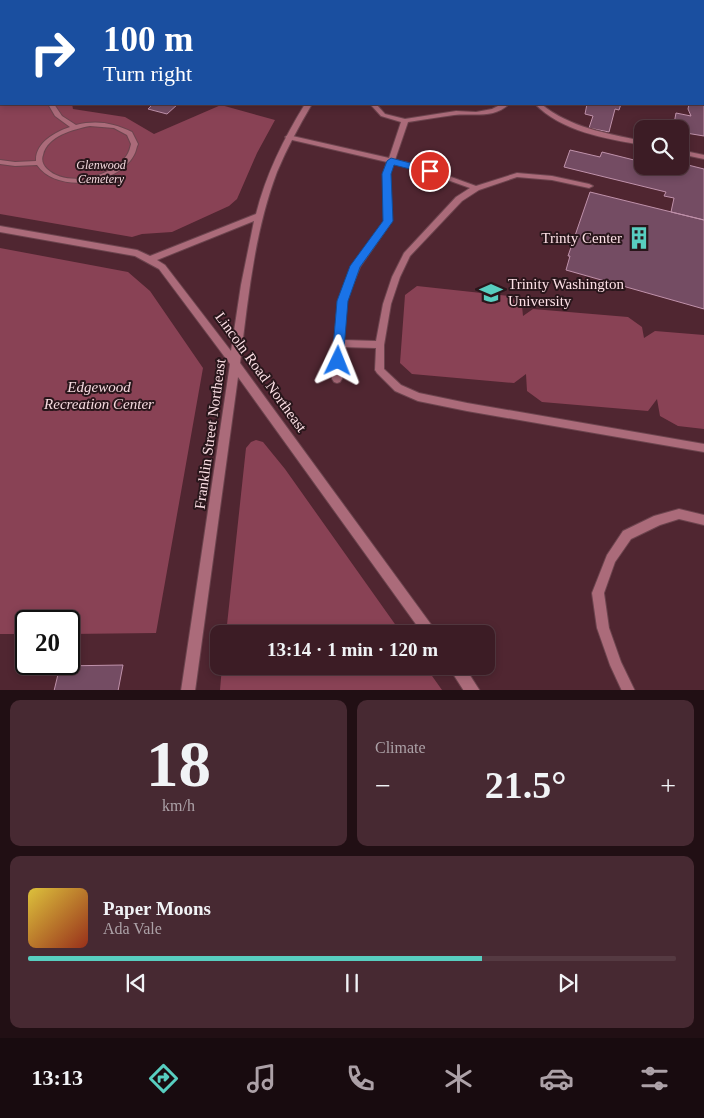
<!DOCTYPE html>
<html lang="en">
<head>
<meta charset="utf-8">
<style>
	:root { --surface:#3c1c25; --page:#472932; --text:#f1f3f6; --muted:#aca1a7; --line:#553a42; --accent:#58cec0 }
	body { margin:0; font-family:Georgia,serif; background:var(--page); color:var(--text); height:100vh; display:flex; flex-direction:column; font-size:19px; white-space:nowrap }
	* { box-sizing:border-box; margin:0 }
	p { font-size:16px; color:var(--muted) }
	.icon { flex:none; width:28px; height:28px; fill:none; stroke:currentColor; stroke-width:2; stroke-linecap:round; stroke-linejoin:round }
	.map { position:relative; height:690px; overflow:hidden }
	.panel { display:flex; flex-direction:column; gap:10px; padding:10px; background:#210f14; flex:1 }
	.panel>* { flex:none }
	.banner { position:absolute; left:0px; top:0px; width:705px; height:105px; box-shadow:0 2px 8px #0003,0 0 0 1px var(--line); background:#1a4fa0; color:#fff; overflow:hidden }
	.controls { position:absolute; left:634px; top:120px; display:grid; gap:10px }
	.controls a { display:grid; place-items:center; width:55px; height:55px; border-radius:10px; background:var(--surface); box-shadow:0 2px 8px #0003,0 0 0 1px var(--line); font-size:25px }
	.speed { position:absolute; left:15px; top:610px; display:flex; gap:10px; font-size:25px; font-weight:700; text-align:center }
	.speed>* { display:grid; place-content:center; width:65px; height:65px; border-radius:50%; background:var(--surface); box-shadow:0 2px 8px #0003,0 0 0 1px var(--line); line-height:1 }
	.speed .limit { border:2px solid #111; border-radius:8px; background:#fff; color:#111 }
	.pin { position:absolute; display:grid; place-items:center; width:42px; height:42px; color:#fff; margin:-21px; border:2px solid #fff; border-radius:50%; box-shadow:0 1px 5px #0007 }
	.me { position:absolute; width:55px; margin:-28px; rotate:2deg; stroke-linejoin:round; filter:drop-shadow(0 0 4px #0008) }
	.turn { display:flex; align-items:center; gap:18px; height:105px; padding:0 20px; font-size:22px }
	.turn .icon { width:65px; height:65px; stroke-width:2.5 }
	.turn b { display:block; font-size:35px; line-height:42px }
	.big { font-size:38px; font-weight:700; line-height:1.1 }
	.panel .widget { flex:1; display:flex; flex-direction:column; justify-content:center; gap:8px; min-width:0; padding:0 18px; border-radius:10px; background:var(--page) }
	.panel .dial { align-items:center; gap:0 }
	.dial b { font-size:65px; line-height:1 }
	.song { display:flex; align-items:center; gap:15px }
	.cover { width:60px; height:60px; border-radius:8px; background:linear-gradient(135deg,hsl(50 70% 55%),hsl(10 70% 35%)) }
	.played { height:5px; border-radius:2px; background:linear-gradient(90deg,var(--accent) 70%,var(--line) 70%) }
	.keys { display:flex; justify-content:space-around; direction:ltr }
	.heat { display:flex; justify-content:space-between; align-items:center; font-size:28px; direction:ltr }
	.panel .tiles { flex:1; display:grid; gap:10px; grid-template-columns:1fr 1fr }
	.widget:last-child { grid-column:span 2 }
	.trip { position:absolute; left:210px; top:625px; width:285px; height:50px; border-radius:10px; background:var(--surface); box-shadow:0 2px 8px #0003,0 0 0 1px var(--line); font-weight:700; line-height:50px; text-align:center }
	.tab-bar { display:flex; height:80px; justify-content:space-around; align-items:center; background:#180b0f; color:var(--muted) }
	.tab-bar .icon { width:35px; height:35px }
	.tab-bar .selected { color:var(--accent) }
	.tab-bar b { font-size:22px; color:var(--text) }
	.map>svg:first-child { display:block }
	.green { fill:#894255 }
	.building { fill:#744c63; stroke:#c092ab }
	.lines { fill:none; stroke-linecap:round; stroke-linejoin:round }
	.service-casing { stroke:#6c444e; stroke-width:2 }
	.tertiary-casing { stroke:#6c444e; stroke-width:2 }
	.service { fill:#ab6b7a; fill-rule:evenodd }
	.tertiary { fill:#ab6b7a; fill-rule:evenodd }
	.route { fill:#1a73e8; stroke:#114b97 }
	.labels { text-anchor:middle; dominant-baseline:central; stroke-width:4; stroke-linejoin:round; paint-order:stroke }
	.far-park-label { font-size:12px; font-style:italic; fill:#f5dadf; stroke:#29161b }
	.poi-label { font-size:15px; fill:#fde0e6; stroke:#29161b; text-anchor:end }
	.street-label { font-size:15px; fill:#fde0e6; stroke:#29161b }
	.park-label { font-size:15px; font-style:italic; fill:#f5dadf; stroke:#29161b }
</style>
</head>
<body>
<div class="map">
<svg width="704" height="691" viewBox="0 0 704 691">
	<rect width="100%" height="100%" fill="#502631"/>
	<path class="green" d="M 0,0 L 184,0 L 1,1 L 1,104 L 72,104 L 73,109 L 125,117 L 154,134 L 221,105 L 275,120 L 257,153 L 237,199 L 229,206 L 172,232 L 142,234 L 132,237 L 0,214 Z
		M 0,248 L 128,272 L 150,291 L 203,368 L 156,633 L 69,634 L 69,621 L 26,621 L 26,634 L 0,634 Z
		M 417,286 L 509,296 L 522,306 L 523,316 L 533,309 L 628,317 L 642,327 L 644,338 L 655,331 L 704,335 L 704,429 L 678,426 L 660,416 L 657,399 L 648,411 L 542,402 L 527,391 L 526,374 L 514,383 L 412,374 L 400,363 L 405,295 Z
		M 256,440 L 263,442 L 285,469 L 402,634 L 226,634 L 246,448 L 251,442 Z
		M 222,666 L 425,666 L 442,690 L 220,690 Z"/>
	<path class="building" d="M 506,0 L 569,0 L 505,1 Z
		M 704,61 L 704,136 L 680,132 L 680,129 L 673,129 L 676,113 L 691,116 L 688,109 L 689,104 L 704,104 Z
		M 153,104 L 178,104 L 167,114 L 148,109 Z
		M 587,104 L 621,104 L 619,110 L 615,109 L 609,132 L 589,128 L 593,116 L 585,114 Z
		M 570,150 L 600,157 L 602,152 L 642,162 L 642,166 L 662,166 L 678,170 L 680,163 L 704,169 L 704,220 L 671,212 L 674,198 L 664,196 L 666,192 L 564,167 Z
		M 590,192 L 704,220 L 704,309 L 566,270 L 570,256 L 568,256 Z
		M 123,665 L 118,691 L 54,691 L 60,666 Z"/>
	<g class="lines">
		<defs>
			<path id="service" d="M 631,0 L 637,0 L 637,1 L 632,1 Z
				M 0,25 L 1,25 L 1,29 L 0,29 Z
				M 48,104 L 54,104 L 62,116 L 76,125 C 97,120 113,123 132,132 L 138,144 C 136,148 136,152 134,155 C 118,185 57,194 37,165 L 15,166 L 0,164 L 0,160 L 15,162 L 36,161 C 35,143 55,132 70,127 L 55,116 ZM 90,126 L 114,128 L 127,135 L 131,144 C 130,148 129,152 127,155 C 113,177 67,188 47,169 C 43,165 41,160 43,155 C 47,136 74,129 90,126 Z
				M 370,104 L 376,104 L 385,114 L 405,119 L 456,111 L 476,112 L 492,109 L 502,104 L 509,104 C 494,119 473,113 454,115 C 438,117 423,120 408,122 L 395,160 L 418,165 L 476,186 L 517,173 L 552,176 L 589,184 L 593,186 L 589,188 L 552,180 L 517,177 L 479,190 L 462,201 L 410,256 L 400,277 L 391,304 L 384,345 L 384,369 L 401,385 L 419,393 L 467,403 L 704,444 L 704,452 L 467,411 L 418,401 L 395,391 L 377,373 L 375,370 L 376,348 L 342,347 L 342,379 L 340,382 L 337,383 L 334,382 L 332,379 L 334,343 L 338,301 L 352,266 L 384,221 L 383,174 L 387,162 L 288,139 L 285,137 L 288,135 L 389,158 L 401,122 L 381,116 ZM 393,164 L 414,168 L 470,188 L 456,197 L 404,253 L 392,277 L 383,304 L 376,341 L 343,340 L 346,301 L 360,267 L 392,221 L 389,174 Z
				M 535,104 L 541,104 C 571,128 606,133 642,141 L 642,145 C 606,139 561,131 535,104 Z
				M 680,150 L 704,155 L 704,159 L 680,154 Z
				M 679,509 L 704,515 L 704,525 L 679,519 L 660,525 L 631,539 L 615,562 L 604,593 L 609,628 L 621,662 L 635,691 L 622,691 L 610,665 L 597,628 L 592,593 L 607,555 L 623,531 L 654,516 Z"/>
			<path id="tertiary" d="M 305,104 L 312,104 C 299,126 287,148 277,172 C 254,233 248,299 240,363 L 438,634 L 423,634 L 238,377 L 195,691 L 181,691 L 230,364 L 159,269 L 135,256 L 0,232 L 0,226 L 137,250 L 150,256 L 256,214 C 266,174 284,138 305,104 ZM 254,221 L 241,285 L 231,351 L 165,265 L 157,260 Z
				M 448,666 L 464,666 L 480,691 L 464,691 Z"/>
		</defs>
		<use href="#service" class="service-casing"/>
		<use href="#tertiary" class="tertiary-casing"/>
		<use href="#service" class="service"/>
		<use href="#tertiary" class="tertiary"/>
	</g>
	<path class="route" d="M 391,158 L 433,169 L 434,171 L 430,174 L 394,165 L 391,174 L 393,221 L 360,267 L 348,301 L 343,361 L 342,365 L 333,365 L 332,361 L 337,301 L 350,266 L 383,221 L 382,174 L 387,161 Z"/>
	<defs>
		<symbol id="building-bare" viewBox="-9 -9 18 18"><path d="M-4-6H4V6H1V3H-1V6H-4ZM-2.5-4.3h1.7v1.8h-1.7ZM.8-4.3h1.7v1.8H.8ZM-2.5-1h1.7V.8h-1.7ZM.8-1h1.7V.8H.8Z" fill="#58cec0" stroke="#29161b" stroke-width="2.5" paint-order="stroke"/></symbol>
		<symbol id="university-bare" viewBox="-9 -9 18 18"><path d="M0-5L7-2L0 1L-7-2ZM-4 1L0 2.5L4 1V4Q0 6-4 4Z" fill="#58cec0" stroke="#29161b" stroke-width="2.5" paint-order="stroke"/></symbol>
	</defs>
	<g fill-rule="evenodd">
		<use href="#building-bare" x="623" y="222" width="32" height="32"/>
		<use href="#university-bare" x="475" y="277" width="32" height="32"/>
	</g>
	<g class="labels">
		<g class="far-park-label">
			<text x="101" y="165">Glenwood<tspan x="101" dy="14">Cemetery</tspan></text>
		</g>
		<g class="poi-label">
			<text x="622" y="238">Trinty Center</text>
			<text x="508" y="284" text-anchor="start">Trinity Washington<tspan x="508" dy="17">University</tspan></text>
		</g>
		<g class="street-label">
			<text transform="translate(261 372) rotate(54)">Lincoln Road Northeast</text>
			<text transform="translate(210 434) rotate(-82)">Franklin Street Northeast</text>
		</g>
		<g class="park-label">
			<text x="99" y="387">Edgewood<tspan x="99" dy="17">Recreation Center</tspan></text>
		</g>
	</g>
</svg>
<div class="controls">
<a><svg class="icon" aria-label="search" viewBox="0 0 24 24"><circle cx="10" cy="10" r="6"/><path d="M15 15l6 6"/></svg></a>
</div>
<div class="speed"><div class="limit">20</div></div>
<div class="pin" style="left:430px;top:171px;background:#d93025"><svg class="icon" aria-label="arrive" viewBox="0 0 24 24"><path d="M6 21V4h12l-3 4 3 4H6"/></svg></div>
<svg class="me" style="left:338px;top:361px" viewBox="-20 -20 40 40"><path d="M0-17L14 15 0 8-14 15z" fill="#1a73e8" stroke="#fff" stroke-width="4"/></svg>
<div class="trip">13:14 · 1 min · 120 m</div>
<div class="banner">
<div class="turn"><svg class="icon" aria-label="right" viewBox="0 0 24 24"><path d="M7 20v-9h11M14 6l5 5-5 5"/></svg><div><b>100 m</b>Turn right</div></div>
</div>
</div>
<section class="panel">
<div class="tiles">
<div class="widget dial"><b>18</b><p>km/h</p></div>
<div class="widget"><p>Climate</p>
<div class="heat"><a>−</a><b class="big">21.5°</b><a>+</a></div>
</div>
<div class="widget">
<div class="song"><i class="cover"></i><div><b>Paper Moons</b><p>Ada Vale</p></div></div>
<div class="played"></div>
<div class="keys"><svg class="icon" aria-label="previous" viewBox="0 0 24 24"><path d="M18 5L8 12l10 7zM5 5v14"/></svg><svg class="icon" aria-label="pause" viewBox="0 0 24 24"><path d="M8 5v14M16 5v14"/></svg><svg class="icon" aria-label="next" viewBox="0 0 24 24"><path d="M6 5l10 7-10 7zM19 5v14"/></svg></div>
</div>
</div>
</section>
<nav class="tab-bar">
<b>13:13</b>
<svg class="icon selected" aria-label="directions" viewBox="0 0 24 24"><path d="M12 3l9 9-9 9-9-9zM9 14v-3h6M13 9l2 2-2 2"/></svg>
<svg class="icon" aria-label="music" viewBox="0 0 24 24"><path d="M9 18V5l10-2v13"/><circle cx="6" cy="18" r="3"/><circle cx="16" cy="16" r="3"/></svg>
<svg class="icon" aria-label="phone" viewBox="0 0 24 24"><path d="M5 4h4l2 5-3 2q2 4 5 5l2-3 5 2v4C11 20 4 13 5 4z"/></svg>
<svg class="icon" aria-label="climate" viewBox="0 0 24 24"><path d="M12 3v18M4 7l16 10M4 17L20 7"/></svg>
<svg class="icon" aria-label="car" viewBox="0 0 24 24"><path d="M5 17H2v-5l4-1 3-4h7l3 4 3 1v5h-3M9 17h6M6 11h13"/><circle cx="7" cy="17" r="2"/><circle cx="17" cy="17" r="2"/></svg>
<svg class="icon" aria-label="filters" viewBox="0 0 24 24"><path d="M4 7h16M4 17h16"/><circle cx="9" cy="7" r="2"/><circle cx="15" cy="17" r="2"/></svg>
</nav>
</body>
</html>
